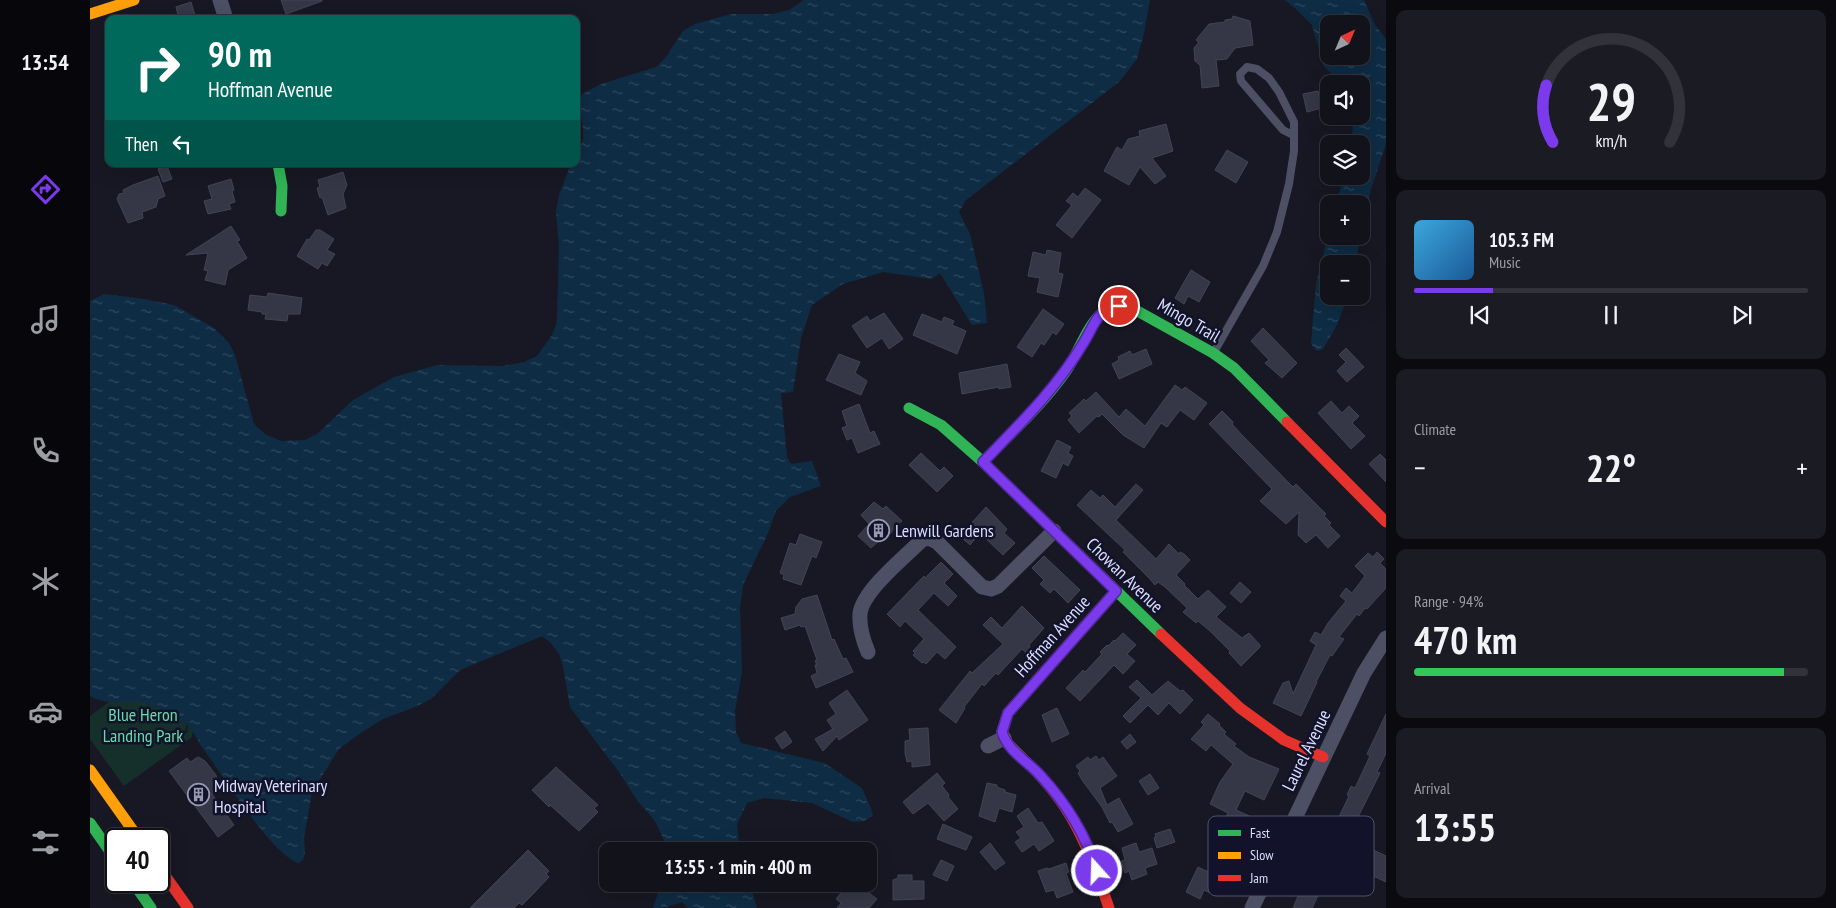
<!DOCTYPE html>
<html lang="en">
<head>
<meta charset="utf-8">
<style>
	:root { --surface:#12121b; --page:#1b1b24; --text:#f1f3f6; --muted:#9c9ea3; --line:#31323a; --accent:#7c3aed }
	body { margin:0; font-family:"PT Sans Narrow",sans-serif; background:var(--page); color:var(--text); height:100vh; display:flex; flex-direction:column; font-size:19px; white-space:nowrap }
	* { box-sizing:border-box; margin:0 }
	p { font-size:16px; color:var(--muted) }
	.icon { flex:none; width:28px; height:28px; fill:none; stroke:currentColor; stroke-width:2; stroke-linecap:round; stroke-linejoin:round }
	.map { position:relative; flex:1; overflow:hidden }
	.panel { display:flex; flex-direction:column; gap:10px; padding:10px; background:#0a0a0f; width:450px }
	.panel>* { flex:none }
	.top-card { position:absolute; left:15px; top:15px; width:475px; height:152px; border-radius:10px; box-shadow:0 5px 20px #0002,0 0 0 1px var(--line); background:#00695c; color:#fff; overflow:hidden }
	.needle { width:32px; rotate:44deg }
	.buttons { position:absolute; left:1230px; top:15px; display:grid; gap:10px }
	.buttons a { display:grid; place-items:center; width:50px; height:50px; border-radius:10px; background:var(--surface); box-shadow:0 5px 20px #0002,0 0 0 1px var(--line); font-size:25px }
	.speed { position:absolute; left:15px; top:828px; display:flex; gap:10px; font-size:25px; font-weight:700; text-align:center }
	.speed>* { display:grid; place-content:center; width:65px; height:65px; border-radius:50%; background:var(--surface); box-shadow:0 5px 20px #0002,0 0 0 1px var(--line); line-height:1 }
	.speed .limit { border:2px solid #111; border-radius:8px; background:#fff; color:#111 }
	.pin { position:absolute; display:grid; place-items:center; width:42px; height:42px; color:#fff; margin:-21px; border:2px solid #fff; border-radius:50%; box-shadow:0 1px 5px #0007 }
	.me { position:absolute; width:55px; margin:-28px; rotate:340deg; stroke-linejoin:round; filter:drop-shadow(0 0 4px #0008) }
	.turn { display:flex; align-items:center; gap:18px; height:105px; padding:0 20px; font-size:22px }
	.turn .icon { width:65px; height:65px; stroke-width:2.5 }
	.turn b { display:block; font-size:35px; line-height:42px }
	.then { display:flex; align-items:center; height:48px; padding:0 20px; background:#0003; gap:10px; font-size:19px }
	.big { font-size:38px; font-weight:700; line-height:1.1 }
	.panel .tile { flex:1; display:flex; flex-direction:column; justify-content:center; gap:8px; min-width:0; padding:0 18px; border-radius:10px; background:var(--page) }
	.panel .dial { align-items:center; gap:0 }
	.dial svg { height:130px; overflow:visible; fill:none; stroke:var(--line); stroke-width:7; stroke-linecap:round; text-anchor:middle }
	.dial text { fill:var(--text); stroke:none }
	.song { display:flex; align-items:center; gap:15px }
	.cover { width:60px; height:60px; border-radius:8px; background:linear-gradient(135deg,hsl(200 70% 55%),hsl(210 70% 35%)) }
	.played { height:5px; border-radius:2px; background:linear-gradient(90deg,var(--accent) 20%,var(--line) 20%) }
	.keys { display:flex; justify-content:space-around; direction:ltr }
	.heat { display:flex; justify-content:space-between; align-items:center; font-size:28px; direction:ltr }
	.charge { height:8px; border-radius:4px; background:linear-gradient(90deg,#34c759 94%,var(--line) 0) }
	.trip { position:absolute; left:509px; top:842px; width:278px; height:50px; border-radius:10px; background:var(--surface); box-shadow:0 5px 20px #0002,0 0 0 1px var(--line); font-weight:700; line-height:50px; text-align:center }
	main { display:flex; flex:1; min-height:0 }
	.tab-bar { display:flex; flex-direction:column; width:90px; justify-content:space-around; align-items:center; background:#07070b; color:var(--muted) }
	.tab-bar .icon { width:35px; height:35px }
	.tab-bar .current { color:var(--accent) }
	.tab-bar b { font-size:22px; color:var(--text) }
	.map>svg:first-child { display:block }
	.green { fill:#15302b }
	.water { fill:url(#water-ripples); fill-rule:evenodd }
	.building { fill:#353746; stroke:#434357 }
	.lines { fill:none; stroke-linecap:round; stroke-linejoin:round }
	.lane { stroke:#4d5064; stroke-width:8 }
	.street { stroke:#4d5064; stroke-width:15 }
	.fast { stroke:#30b455; stroke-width:11 }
	.slow { stroke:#ff9f0a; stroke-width:11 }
	.jam { stroke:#e5322d; stroke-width:11 }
	.route-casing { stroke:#51269a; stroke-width:12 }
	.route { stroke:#7c3aed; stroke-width:9 }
	.labels { text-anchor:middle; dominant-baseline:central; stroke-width:5; stroke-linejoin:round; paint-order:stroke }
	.street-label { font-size:18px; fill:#dbdffe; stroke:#12122a }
	.poi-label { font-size:18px; fill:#dbdffe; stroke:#12122a; text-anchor:start }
	.park-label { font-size:18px; fill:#68dda7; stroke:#12122a }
	.key { fill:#12122a; stroke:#4e506a; stroke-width:1 }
	.key-label { font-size:14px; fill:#dbdffe }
</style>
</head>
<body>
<main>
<nav class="tab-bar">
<b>13:54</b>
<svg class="icon current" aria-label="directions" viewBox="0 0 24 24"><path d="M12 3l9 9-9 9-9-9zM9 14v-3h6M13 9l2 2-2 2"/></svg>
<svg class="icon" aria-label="music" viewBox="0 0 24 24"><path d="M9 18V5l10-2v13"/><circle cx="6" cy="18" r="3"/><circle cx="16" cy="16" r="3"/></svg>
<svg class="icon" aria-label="phone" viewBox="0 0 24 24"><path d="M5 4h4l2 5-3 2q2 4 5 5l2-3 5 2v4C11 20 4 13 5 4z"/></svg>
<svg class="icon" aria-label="climate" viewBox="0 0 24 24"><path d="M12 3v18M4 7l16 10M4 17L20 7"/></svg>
<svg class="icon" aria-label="car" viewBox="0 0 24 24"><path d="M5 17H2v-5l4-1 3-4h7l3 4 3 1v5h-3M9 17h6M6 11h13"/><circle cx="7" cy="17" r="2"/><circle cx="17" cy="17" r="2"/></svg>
<svg class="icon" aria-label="filters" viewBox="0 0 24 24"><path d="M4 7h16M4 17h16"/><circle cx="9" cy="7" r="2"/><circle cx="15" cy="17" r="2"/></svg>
</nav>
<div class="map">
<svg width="1296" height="908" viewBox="0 0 1296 908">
	<defs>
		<pattern id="water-ripples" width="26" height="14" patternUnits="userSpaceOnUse" patternTransform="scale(1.25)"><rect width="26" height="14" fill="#0e2c44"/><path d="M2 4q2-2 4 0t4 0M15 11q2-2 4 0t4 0" fill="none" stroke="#304a60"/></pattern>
	</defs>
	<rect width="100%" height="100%" fill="#181824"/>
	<path class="green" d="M 61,671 L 100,702 L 95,733 L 97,733 L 106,684 L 102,737 L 34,786 L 0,739 L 0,716 Z"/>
	<path class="water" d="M 714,0 L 1060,0 L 1054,33 L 1047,59 L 1029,82 L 876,200 L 869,212 L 880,234 L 894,293 L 897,323 L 882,325 L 850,273 L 842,279 L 793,272 L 753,284 L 722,305 L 711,338 L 703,392 L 691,393 L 697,457 L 701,464 L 722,461 L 731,486 L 700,497 L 686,511 L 678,533 L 653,585 L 650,608 L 652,672 L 645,711 L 646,732 L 651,743 L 734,763 L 772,788 L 781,808 L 783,816 L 774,821 L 763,822 L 722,803 L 674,798 L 657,803 L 647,824 L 650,851 L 579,851 L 565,821 L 547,800 L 529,772 L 480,707 L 473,666 L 469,654 L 461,643 L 452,636 L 370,670 L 341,699 L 325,707 L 293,719 L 269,734 L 249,749 L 222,792 L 214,838 L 215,853 L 213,860 L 209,863 C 182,856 130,771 112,747 C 107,740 103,730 97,725 C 87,716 61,703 48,702 C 29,701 17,705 0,696 L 0,301 L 14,294 L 54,299 L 84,305 L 124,328 L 139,343 L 145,355 L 164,424 L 175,434 L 191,441 L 215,440 L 227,434 L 263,400 L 304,377 L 348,365 L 412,366 L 434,362 L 447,356 L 462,335 L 467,322 L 469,245 L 466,212 L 469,195 L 481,164 L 486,164 C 486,152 492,147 493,137 C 494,123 487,107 492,94 L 511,84 L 566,67 L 576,57 L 593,31 L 605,24 L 641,14 L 683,14 L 699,10 Z
		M 1195,0 L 1274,0 L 1285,25 L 1296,39 L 1296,144 L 1281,189 L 1271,231 L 1271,204 L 1246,204 L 1254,176 L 1271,176 L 1271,144 L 1261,144 L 1264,116 L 1271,116 L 1271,84 L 1254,84 L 1234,67 L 1222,25 L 1206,9 ZM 1239,24 L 1271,24 L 1271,56 L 1239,56 Z
		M 1239,232 L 1239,236 L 1270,236 L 1266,264 L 1239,264 L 1239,296 L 1258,296 L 1247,325 L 1233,349 L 1227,351 L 1221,344 L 1226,283 Z
		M 571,884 L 660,884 L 667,908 L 598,908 L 592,902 L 573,908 L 563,908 Z"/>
	<path class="building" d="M 191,0 L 232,0 L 232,1 L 196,14 Z
		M 101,2 L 106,19 L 89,19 L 86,7 Z
		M 1143,16 L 1160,21 L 1163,45 L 1145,48 L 1137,59 L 1126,60 L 1129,86 L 1112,88 L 1110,65 L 1105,61 L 1104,48 L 1109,42 L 1106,40 L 1119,24 L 1135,22 L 1135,20 L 1142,19 Z
		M 1228,91 L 1232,108 L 1217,112 L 1213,94 Z
		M 1076,124 L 1083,151 L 1062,158 L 1076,176 L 1065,184 L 1050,167 L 1039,185 L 1014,171 L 1027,147 L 1032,150 L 1038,139 L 1050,136 L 1049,131 Z
		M 1137,150 L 1158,162 L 1146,183 L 1125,170 Z
		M 77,166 L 82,179 L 73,182 L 68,169 Z
		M 253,172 L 257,185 L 253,194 L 256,208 L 238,215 L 232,197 L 230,198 L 227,188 L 230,187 L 228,180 Z
		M 68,176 L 75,196 L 68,199 L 66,207 L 52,212 L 53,218 L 38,223 L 27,199 L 29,194 L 34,193 L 33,190 L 43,185 Z
		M 141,179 L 144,190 L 142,191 L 145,202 L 139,204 L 141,209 L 118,214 L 114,201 L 122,199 L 118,186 Z
		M 995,188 L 1011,200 L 982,238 L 966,225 L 982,205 L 976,201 L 983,193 L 988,197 Z
		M 141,226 L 150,240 L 147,241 L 157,258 L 138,270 L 135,285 L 115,280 L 118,271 L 114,270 L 118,253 L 96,255 Z
		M 226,230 L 230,230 L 244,239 L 237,250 L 245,254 L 237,266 L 232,263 L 228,269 L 207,256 L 217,239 L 219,240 Z
		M 957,250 L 971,253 L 968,273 L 973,274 L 968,297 L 947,292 L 950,278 L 938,276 L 943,252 L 956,255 Z
		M 1101,270 L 1120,282 L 1109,302 L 1098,296 L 1094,304 L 1085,298 Z
		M 178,293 L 212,298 L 210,314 L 198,314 L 197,321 L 175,319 L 176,314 L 172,314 L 172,312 L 158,310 L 160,295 L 177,297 Z
		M 953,309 L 974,324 L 966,335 L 963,332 L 954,345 L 951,343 L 942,357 L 927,347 Z
		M 794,313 L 813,339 L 799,349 L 792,338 L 777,348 L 762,326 L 777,316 L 780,321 Z
		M 832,314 L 852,322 L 854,317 L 864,321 L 862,325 L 876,331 L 867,354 L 823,335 Z
		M 1173,328 L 1207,363 L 1192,378 L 1175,363 L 1179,360 L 1161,341 Z
		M 1256,348 L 1274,367 L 1257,382 L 1247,371 L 1256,362 L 1249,355 Z
		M 1056,349 L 1062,364 L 1029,379 L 1022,364 L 1029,360 L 1028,357 L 1040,351 L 1042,355 Z
		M 749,354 L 770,362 L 765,373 L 777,381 L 771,395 L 736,380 Z
		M 917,364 L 921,387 L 909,389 L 909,387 L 872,394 L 869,373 Z
		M 1085,385 L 1092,390 L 1095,387 L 1117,403 L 1104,420 L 1090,410 L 1077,427 L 1071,423 L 1054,448 L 1033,435 L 1012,414 L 1009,417 L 1007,416 L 989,433 L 978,420 L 982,416 L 979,413 L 994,399 L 996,401 L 1006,392 L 1029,417 L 1036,409 L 1055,426 Z
		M 1241,401 L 1252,413 L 1259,406 L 1269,416 L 1262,423 L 1275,436 L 1261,449 L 1228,413 Z
		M 769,404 L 780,433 L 784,431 L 790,444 L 768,453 L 762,438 L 757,440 L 752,428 L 757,426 L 752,411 Z
		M 1132,411 L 1143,422 L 1142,424 L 1152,435 L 1203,487 L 1206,484 L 1236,514 L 1234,516 L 1241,523 L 1239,525 L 1250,536 L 1238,548 L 1226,535 L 1216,543 L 1208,535 L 1209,512 L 1196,524 L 1170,501 L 1182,489 L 1119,424 Z
		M 967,440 L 981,447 L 978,453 L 983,456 L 978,466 L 973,463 L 966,478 L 951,471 Z
		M 831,453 L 850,471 L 854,467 L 863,476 L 847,492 L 819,465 Z
		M 1290,454 L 1296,460 L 1296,482 L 1279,464 Z
		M 1046,484 L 1053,490 L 1026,520 L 1066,559 L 1079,544 L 1089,554 L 1090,552 L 1094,554 L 1100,560 L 1086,575 L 1095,584 L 1094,585 L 1108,599 L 1118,590 L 1136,607 L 1126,617 L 1152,638 L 1159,633 L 1170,645 L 1170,647 L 1151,666 L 1139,653 L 1140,651 L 1120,631 L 1108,621 L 1106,623 L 1093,612 L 1097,608 L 1075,587 L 1068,582 L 1065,585 L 1059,578 L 1033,552 L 1035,550 L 987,505 L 1001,490 L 1010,498 L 1013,495 L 1025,507 Z
		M 784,502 L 793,509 L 796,506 L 812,521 L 793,541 L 791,539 L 781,548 L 768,536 L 779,524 L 771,515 Z
		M 896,507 L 917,529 L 914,533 L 925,543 L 913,555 L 890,533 L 880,545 L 870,536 Z
		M 710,534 L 732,542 L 726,558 L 722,556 L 711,585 L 693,579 L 694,575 L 690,573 L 700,543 L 706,545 Z
		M 1287,552 L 1294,559 L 1290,563 L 1296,569 L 1296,588 L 1277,609 L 1275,608 L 1269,616 L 1267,614 L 1249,637 L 1254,639 L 1242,656 L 1240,655 L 1226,682 L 1227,682 L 1211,716 L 1183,703 L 1193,683 L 1199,681 L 1203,694 L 1226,645 L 1220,641 L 1225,632 L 1231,635 L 1238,623 L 1256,601 L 1250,596 L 1256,588 L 1262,593 L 1275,576 L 1265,566 L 1278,553 L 1283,557 Z
		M 954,556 L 990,590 L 978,603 L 964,589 L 960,593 L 950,584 L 954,580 L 942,568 Z
		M 851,562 L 863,574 L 854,583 L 867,596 L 858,606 L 844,593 L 828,610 L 866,647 L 855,659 L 847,652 L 836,664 L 834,662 L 832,663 L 823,655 L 825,653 L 823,651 L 834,639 L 815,621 L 810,627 L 797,614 L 834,576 L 835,578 Z
		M 1150,582 L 1161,592 L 1151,603 L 1140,593 Z
		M 727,595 L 742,640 L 744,639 L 753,659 L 756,658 L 763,672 L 726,688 L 721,676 L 727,673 L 725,665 L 727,665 L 725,661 L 727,660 L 715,626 L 711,627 L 710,625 L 695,630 L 691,618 L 705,614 L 706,607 L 712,599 Z
		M 932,606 L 954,628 L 939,645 L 946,662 L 932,649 L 908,675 L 906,673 L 894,686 L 892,684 L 874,707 L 875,708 L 866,723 L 849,710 L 880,671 L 882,673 L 913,644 L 893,625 L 901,617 L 912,628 Z
		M 1033,633 L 1046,645 L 1037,654 L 1045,661 L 1033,674 L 1024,665 L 990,701 L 976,688 L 993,670 L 995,672 L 1012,654 L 1010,652 L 1017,645 L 1018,646 L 1024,640 L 1025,641 Z
		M 1047,680 L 1062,695 L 1078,681 L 1090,691 L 1093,690 L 1103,700 L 1090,714 L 1079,703 L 1068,715 L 1058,705 L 1040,723 L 1033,716 L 1051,698 L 1039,687 Z
		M 757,690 L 778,720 L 749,740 L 747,736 L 733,751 L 725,739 L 743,729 L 737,720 L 746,714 L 739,703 Z
		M 967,708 L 979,734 L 962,742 L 952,715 Z
		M 1118,714 L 1130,724 L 1129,725 L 1136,732 L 1134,734 L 1146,744 L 1144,746 L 1159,757 L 1189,769 L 1174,800 L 1155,791 L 1146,810 L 1164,818 L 1158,834 L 1156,833 L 1152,841 L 1150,840 L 1143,854 L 1128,846 L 1136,830 L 1130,828 L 1138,813 L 1120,804 L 1130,782 L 1143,764 L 1121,745 L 1116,751 L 1101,739 L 1114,725 L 1111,722 Z
		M 1296,714 L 1296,753 L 1287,772 L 1290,773 L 1250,853 L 1253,855 L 1249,863 L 1256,866 L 1246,885 L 1235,881 L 1222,908 L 1203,908 L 1212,887 L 1216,889 L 1230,860 L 1227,858 L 1233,845 L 1235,846 L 1259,796 L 1257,795 L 1261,786 L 1265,788 L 1280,756 L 1277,754 Z
		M 838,728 L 840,765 L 822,767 L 822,761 L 817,762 L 815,753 L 815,741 L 820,740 L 819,729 Z
		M 695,731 L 702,742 L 692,749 L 685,738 Z
		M 1040,734 L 1046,742 L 1037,749 L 1031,742 Z
		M 1006,756 L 1009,760 L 1013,757 L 1027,776 L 1010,788 L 1017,805 L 1029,798 L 1043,824 L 1028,832 L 1022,822 L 1020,823 L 1012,807 L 992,780 L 988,773 L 990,771 L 986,766 L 998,757 L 1000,760 Z
		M 108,757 L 115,761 L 126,775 L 129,789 L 122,794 L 144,825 L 128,837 L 79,771 L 97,758 L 100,762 Z
		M 466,767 L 508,805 L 504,808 L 508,812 L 489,831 L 460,805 L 459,807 L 442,790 Z
		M 847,773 L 855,783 L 852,786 L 859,795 L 858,797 L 868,809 L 854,821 L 838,803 L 823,814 L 813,802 Z
		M 1060,774 L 1069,788 L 1058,795 L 1049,781 Z
		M 897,783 L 907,785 L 907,787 L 915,790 L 915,792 L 926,795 L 922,812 L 909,808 L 905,822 L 889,816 Z
		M 938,808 L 948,823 L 952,822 L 964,841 L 949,851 L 944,844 L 932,852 L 925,842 L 931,838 L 926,832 L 934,827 L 927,816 Z
		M 853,824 L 882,837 L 876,850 L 847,839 Z
		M 1080,829 L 1085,842 L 1067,848 L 1064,838 L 1066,837 L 1065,834 Z
		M 900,843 L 915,863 L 905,870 L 890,852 Z
		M 1046,843 L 1049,852 L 1062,848 L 1067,864 L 1055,868 L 1057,874 L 1042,880 L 1039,871 L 1035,873 L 1031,861 L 1035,860 L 1032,848 Z
		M 1279,848 L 1296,856 L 1296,882 L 1281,875 L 1278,882 L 1265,876 Z
		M 438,850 L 459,871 L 456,874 L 459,877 L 443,894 L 432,905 L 429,903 L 424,908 L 380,908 Z
		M 851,860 L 864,866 L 857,881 L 843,875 Z
		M 976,863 L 979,872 L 976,873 L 983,892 L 967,898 L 964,890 L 956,892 L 948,871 L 957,868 L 959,869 Z
		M 1108,867 L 1135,880 L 1127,896 L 1114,890 L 1110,899 L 1096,892 Z
		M 808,875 L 822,875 L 822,881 L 834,881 L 834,899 L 803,900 L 803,880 L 808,878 Z
		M 767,884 L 787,899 L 779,908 L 747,908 L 751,903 L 746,899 L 755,888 L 759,891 Z"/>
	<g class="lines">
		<path class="lane" d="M 1124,352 L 1173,266 L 1187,232 L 1199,184 L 1204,151 L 1204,122 L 1189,92 L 1179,78 L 1167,69 L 1157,67 L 1150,74 L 1151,81 L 1193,130 L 1203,135"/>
		<path class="street" d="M 130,0 L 136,19
			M 778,652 C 773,640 769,627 770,614 C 772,591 817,555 834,538 L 841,539 L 847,542 L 892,587 L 901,589 L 908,586 L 964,531
			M 898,746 L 914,738
			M 1162,908 L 1274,673 L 1296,638"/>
		<path class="fast" d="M 188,164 L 192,186 L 191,211
			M 819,408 L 851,425 L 893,462 L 1071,634
			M 893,462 C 922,432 952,405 976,371 C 988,354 996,328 1010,315 C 1019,306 1030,305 1042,308 L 1123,353 L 1144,368 L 1197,422
			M 0,823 L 26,860
			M 42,881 L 61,908"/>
		<path class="slow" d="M 0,14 L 44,0
			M 932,758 L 918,744 L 912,732 L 918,713 L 1026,591
			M 0,770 L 49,839"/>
		<path class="jam" d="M 1197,422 L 1296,522
			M 1071,634 L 1150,708 L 1194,740 L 1233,757
			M 932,758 C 982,803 998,846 1019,908
			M 69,867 L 98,908"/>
	</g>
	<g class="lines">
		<defs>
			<path id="route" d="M 1007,871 C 996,835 976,803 950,775 C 937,761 918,751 912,732 L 918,713 L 1026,591 L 893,462 C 930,424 967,388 994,342 C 1004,326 1007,309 1029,306"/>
		</defs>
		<use href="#route" class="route-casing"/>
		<use href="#route" class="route"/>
	</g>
	<defs>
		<symbol id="building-ring" viewBox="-11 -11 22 22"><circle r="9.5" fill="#12122a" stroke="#9799b2" stroke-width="1.5"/><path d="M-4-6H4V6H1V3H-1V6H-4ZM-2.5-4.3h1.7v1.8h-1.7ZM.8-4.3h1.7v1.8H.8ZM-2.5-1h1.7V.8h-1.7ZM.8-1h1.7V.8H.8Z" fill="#9799b2"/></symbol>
	</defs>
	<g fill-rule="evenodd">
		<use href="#building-ring" x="776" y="518" width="25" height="25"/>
		<use href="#building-ring" x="96" y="782" width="25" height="25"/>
	</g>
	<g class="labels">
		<g class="street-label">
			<text transform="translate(1099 320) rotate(30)">Mingo Trail</text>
			<text transform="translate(1035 575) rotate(44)">Chowan Avenue</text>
			<text transform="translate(962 636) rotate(-48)">Hoffman Avenue</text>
			<text transform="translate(1216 750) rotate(-64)">Laurel Avenue</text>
		</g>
		<g class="poi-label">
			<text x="805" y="530">Lenwill Gardens</text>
			<text x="124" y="785">Midway Veterinary<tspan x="124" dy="21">Hospital</tspan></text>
		</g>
		<g class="park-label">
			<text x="53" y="714">Blue Heron<tspan x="53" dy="21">Landing Park</tspan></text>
		</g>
	</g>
	<rect x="1118" y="816" width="166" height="80" rx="8" class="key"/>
	<rect x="1128" y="830" width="23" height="6" fill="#30b455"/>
	<rect x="1128" y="852" width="23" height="7" fill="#ff9f0a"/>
	<rect x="1128" y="875" width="23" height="6" fill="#e5322d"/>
	<g class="key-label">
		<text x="1160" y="838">Fast</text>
		<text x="1160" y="860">Slow</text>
		<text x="1160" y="883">Jam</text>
	</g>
</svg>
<div class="buttons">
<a><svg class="needle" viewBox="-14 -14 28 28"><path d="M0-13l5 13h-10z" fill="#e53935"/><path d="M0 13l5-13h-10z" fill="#9c9ea3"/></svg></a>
<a><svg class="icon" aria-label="sound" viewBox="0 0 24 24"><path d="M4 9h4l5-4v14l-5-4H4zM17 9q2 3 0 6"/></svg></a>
<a><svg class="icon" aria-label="layers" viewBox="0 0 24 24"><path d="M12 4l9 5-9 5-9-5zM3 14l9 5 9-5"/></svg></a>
<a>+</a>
<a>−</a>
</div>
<div class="speed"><div class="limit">40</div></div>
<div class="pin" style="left:1029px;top:306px;background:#d93025"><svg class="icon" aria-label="arrive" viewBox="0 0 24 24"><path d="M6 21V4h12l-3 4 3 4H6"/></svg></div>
<svg class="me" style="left:1007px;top:871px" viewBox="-20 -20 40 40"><circle r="17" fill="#7c3aed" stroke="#fff" stroke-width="3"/><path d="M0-11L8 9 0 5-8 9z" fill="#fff"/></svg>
<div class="trip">13:55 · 1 min · 400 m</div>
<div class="top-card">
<div class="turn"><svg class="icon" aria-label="right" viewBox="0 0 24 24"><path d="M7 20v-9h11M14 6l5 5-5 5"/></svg><div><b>90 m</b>Hoffman Avenue</div></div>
<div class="then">Then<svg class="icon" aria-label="left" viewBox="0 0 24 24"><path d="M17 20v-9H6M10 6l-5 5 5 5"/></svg></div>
</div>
</div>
<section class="panel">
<div class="tile dial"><svg viewBox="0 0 100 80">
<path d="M14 69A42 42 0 1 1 86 69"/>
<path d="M14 69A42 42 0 0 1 10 34" stroke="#7c3aed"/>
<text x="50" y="56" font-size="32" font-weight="700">29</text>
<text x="50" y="72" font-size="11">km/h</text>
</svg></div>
<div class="tile">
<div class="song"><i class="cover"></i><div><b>105.3 FM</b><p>Music</p></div></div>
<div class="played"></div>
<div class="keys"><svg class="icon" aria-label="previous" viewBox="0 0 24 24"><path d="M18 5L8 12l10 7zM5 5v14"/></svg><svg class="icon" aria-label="pause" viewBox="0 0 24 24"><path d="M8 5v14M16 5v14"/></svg><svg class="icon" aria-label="next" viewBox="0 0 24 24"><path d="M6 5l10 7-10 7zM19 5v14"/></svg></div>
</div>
<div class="tile"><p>Climate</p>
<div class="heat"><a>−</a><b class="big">22°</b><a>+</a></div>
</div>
<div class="tile"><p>Range · 94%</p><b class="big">470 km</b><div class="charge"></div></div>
<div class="tile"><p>Arrival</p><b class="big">13:55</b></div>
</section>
</main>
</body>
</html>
